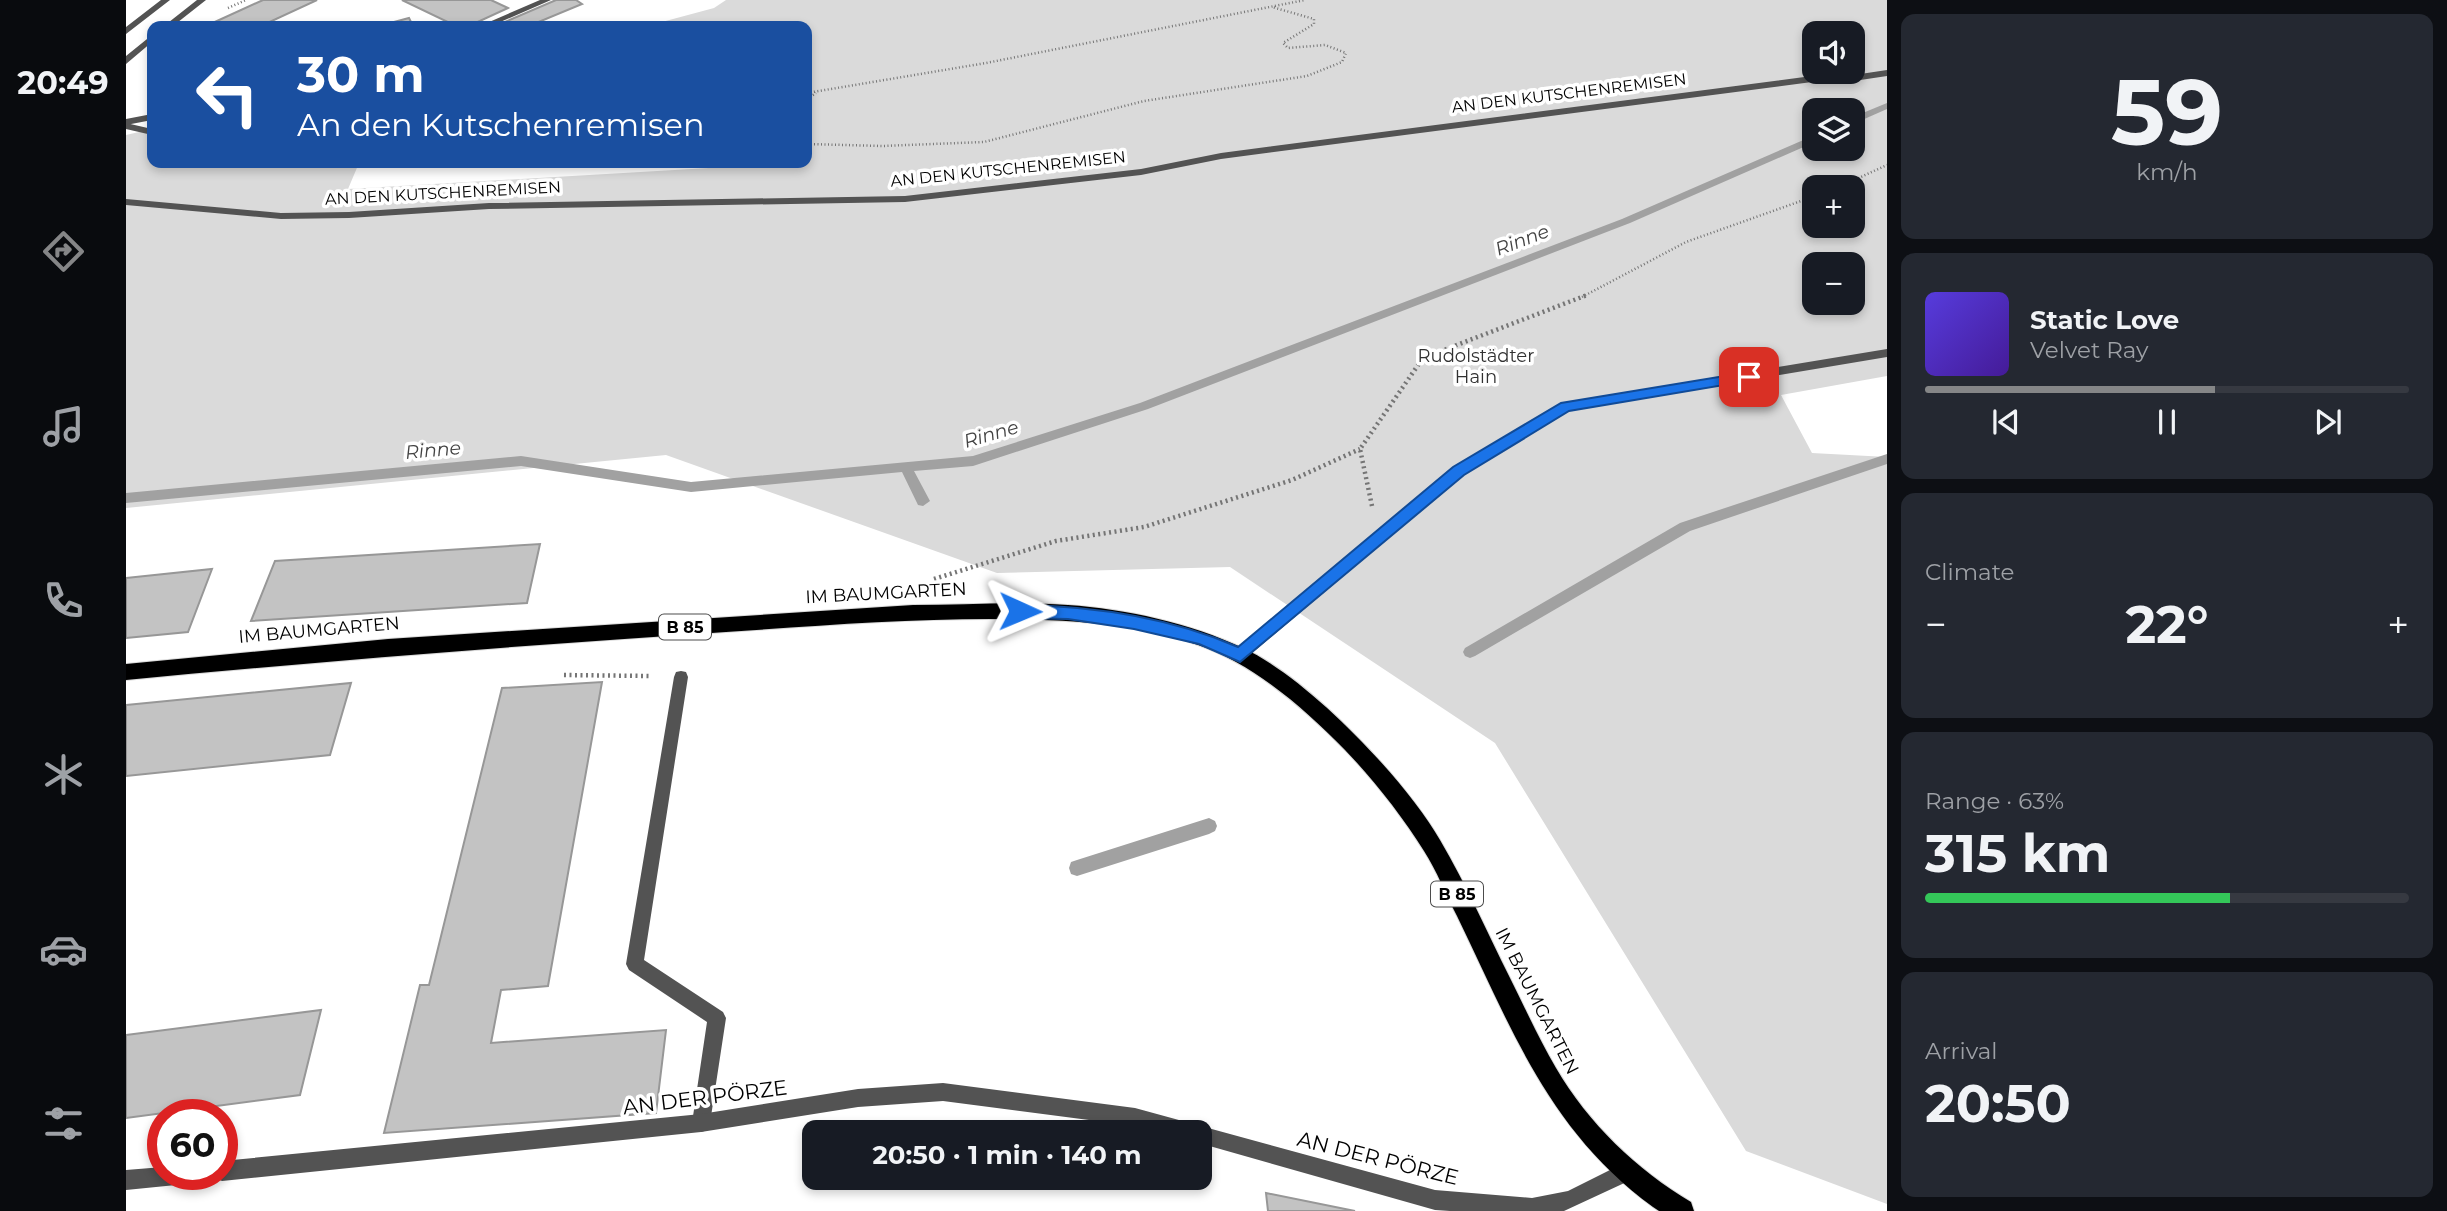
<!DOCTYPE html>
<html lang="en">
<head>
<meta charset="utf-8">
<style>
	:root { --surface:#171b24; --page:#242831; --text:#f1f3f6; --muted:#9ea1a6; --line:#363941; --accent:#858687 }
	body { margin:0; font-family:Montserrat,sans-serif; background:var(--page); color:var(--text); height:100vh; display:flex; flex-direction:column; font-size:26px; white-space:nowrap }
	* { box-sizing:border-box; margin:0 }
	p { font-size:23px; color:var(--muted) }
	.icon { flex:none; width:38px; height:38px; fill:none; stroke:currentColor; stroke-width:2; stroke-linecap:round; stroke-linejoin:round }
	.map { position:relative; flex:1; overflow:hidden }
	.sheet { display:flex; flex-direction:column; gap:14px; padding:14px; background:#0d0f14; width:560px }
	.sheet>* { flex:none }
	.top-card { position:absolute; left:21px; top:21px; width:665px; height:147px; border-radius:14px; box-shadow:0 4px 10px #0003; background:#1a4fa0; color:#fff; overflow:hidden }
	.tools { position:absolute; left:1676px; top:21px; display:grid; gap:14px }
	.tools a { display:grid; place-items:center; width:63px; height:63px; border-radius:14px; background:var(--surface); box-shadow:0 4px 10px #0003; font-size:35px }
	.speed { position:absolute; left:21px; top:1099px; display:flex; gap:14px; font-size:35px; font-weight:700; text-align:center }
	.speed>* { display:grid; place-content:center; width:91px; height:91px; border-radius:50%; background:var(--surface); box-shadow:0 4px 10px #0003; line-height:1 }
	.speed .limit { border:10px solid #d22; background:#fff; color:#111 }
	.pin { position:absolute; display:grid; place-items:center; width:60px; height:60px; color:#fff; margin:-30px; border-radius:14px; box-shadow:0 4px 10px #0006 }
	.me { position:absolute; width:77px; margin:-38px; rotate:91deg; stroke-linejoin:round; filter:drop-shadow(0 0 5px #0008) }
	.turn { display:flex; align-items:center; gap:24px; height:147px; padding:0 35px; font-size:32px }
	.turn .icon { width:91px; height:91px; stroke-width:2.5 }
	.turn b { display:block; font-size:49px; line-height:60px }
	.big { font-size:52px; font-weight:700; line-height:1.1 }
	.sheet .card { flex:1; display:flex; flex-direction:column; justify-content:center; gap:10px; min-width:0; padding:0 24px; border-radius:14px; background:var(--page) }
	.sheet .dial { align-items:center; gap:0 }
	.dial b { font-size:91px; line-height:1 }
	.song { display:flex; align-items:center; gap:21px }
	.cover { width:84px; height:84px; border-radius:10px; background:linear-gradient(135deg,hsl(250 70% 55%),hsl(260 70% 35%)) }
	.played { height:7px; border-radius:4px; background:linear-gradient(90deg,var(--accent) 60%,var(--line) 60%) }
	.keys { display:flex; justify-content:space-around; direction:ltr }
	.heat { display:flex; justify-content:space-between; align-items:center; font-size:38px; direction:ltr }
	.charge { height:10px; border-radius:5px; background:linear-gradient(90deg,#34c759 63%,var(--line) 0) }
	.trip { position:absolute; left:676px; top:1120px; width:410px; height:70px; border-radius:14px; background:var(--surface); box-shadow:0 4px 10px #0003; font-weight:700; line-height:70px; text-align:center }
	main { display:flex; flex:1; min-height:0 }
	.dock { display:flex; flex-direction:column; width:126px; justify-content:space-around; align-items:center; background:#090b0e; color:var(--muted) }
	.dock .icon { width:49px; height:49px }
	.dock .active { color:var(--accent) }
	.dock b { font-size:32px; color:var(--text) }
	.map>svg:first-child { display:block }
	.green { fill:#dadada; fill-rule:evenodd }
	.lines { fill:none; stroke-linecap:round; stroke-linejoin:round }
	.stream { fill:#a1a1a1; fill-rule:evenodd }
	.building { fill:#c3c3c3; stroke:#979797; stroke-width:2 }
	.primary-casing { stroke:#dbdbdb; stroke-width:2 }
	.path-far1 { stroke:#757575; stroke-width:2.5; stroke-dasharray:1 2.5; stroke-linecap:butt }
	.path { stroke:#757575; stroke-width:4.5; stroke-dasharray:2 3.5; stroke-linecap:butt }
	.lane { fill:#535353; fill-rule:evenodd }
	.street { fill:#535353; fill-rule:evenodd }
	.primary { fill:#000; fill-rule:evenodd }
	.route { fill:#1a73e8; stroke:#114b97; stroke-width:2 }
	.labels { text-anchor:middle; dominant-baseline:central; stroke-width:7; stroke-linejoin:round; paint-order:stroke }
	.far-street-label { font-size:16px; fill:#000; stroke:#fff }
	.shield { fill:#fff; stroke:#4c4c4c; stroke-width:2 }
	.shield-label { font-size:16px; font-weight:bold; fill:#000 }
	.park-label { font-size:18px; fill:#313131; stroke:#fff }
	.street-label { font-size:18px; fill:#000; stroke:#fff }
	.water-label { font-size:19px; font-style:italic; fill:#424242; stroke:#fff }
	.near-street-label { font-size:21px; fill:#000; stroke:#fff }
</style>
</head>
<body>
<main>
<nav class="dock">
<b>20:49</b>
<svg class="icon active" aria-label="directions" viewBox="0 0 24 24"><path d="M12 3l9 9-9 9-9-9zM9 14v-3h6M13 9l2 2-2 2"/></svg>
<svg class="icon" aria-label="music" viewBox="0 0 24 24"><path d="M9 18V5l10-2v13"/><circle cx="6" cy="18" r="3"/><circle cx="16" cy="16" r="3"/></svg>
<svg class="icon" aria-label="phone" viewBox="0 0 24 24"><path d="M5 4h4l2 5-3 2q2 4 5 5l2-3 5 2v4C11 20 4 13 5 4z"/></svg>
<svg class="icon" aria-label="climate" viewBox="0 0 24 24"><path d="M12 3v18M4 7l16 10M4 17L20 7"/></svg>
<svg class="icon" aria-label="car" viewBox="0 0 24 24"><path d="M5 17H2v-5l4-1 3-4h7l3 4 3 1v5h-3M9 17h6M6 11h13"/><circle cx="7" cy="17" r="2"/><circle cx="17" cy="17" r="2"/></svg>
<svg class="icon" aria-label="filters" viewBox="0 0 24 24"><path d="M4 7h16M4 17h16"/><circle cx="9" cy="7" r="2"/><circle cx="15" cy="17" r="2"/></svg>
</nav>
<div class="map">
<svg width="1761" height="1211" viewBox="0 0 1761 1211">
	<rect width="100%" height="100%" fill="#fff"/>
	<path class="green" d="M 600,0 L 1761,0 L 1761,376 L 1655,395 L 1686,453 L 1761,457 L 1761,1204 L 1620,1151 L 1369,743 L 1104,567 L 871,573 L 540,455 L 0,508 L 0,135 L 26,129 L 26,163 L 233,163 L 222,189 L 600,167 L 601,163 L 681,163 L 681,26 L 521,26 L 588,8 ZM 1689,33 L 1727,33 L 1727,72 L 1689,72 ZM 1689,110 L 1727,110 L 1727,149 L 1689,149 ZM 1689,187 L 1727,187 L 1727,226 L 1689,226 ZM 1689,264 L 1727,264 L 1727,303 L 1689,303 Z"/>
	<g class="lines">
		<path class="stream" d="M 1761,103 L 1761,109 L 1727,124 L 1727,117 Z
			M 1689,135 L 1689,142 L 1504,223 L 1022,409 L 847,466 L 788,471 L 804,501 L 797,506 L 792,505 L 776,472 L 565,492 L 395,466 L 0,503 L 0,493 L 395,456 L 565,482 L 847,456 L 1014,403 L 1496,219 Z
			M 1761,454 L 1761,464 L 1564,531 L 1349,656 L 1344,658 L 1339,656 L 1337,652 L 1339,648 L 1554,523 Z
			M 1083,818 L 1089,821 L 1091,826 L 1089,831 L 1083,834 L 951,876 L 945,874 L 943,868 L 945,862 L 951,860 Z"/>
	</g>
	<path class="building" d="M 137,0 L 191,0 L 135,26 L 80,26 Z
		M 276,0 L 365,0 L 382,8 L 343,26 L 330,26 Z
		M 430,0 L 450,0 L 456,4 L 403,26 L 372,25 Z
		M 283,18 L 287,26 L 253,26 Z
		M 414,544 L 401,603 L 125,621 L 149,561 Z
		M 86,569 L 62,632 L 0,638 L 0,578 Z
		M 476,682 L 422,986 L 375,990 L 365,1043 L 540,1030 L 530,1113 L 258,1133 L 294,985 L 303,985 L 376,688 Z
		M 225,683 L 204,755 L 0,776 L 0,705 Z
		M 195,1010 L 174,1095 L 0,1118 L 0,1035 Z
		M 1140,1193 L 1229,1211 L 1142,1211 Z"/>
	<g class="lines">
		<defs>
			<path id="primary" d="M 787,605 C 838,605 891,601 942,605 C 1000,609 1064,623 1117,648 C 1182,678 1278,778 1314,840 C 1340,884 1361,932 1384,978 C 1399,1008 1413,1039 1430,1068 C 1462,1123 1511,1170 1565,1202 L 1568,1211 L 1533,1211 L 1527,1207 C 1422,1130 1386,1029 1331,916 C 1320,895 1311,871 1298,851 C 1276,816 1248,780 1219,750 C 1179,709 1128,664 1072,645 C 1005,622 935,619 865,619 C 776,619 689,626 600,632 C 400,645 200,661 0,680 L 0,664 L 262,639 Z"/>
		</defs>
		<use href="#primary" class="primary-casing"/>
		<path class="path-far1" d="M 102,8 L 120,0
			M 681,93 L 860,63 L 1179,0
			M 681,99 L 690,93
			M 681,144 L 756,146 L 858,142 L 1018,101 L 1181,76 L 1216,62 L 1220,53 L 1199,45 L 1162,48 L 1157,43 L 1188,24 L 1188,19 L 1146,7
			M 1713,187 L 1761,165
			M 1456,297 L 1560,242 L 1689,196"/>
		<path class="path" d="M 1246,506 L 1234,449 L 1297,358 L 1461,295
			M 808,579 L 930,541 L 1018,527 L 1166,480 L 1234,449
			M 438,675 L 525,676"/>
		<path class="lane" d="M 35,0 L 44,0 L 0,34 L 0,27 Z
			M 1761,70 L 1761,76 L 1721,82 L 1701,80 L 1095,159 L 1015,175 L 779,202 L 363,209 L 223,218 L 155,219 L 0,205 L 0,199 L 155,213 L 223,212 L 363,203 L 779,196 L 1015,169 L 1095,153 L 1701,74 L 1721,76 Z
			M 0,123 L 26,129 L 26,135 L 0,129 Z
			M 1761,349 L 1761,357 L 1443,410 L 1338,474 L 1119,659 L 1114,661 L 1109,659 L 1107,655 L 1109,651 L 1328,468 L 1436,403 Z
			M 555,671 L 560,672 L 562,677 L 518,960 L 597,1012 L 600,1018 L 584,1123 L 582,1130 L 575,1132 L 568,1130 L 566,1123 L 581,1022 L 503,970 L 500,964 L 548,677 L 550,672 Z"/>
		<path class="street" d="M 71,0 L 80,0 L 47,26 L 38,26 Z
			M 414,0 L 425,0 L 365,26 L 354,26 Z
			M 26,35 L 26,42 L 0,64 L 0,56 Z
			M 26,114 L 26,120 L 0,125 L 0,119 Z
			M 817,1083 L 1009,1108 L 1309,1190 L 1406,1198 L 1442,1191 L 1500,1162 L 1507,1165 L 1510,1172 L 1507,1179 L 1438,1211 L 1324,1211 L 1309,1210 L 1073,1143 L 1073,1132 L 1031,1132 L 1009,1126 L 817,1101 L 732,1107 L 575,1132 L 96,1181 L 89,1178 L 88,1174 L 96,1174 L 96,1161 L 575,1114 L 732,1089 Z
			M 37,1167 L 37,1174 L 70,1174 L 67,1181 L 60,1184 L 0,1190 L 0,1170 Z"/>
		<use href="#primary" class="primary"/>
	</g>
	<path class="route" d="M 1623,372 L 1628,373 L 1628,380 L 1443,411 L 1338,475 L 1114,662 L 1073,644 L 1008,629 L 942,619 L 894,618 L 886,611 L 894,605 C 968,606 1043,617 1112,647 L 1327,467 L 1435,403 Z"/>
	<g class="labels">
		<g class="far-street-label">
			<text transform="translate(1443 93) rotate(-7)">AN DEN KUTSCHENREMISEN</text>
			<text transform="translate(882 169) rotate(-6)">AN DEN KUTSCHENREMISEN</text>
			<text transform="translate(317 193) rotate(-3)">AN DEN KUTSCHENREMISEN</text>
		</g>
		<g class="shield">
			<rect x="533" y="614.5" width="52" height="25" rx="5"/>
			<rect x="1305" y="881.5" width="52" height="25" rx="5"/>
		</g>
		<g class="shield-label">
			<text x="559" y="627">B 85</text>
			<text x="1331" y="894">B 85</text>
		</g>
		<g class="park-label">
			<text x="1350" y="356">Rudolstädter<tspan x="1350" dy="21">Hain</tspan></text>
		</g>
		<g class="street-label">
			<text transform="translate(760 593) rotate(-3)">IM BAUMGARTEN</text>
			<text transform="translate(193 630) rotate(-5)">IM BAUMGARTEN</text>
			<text transform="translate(1411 1001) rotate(63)">IM BAUMGARTEN</text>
		</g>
		<g class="water-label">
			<text transform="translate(1396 240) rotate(-21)">Rinne</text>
			<text transform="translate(865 434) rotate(-16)">Rinne</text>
			<text transform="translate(307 450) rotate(-5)">Rinne</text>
		</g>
		<g class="near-street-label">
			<text transform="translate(579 1097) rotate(-7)">AN DER PÖRZE</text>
			<text transform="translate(1252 1158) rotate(14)">AN DER PÖRZE</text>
		</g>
	</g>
</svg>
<div class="tools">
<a><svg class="icon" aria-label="sound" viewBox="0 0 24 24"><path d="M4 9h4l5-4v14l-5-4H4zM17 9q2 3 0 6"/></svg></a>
<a><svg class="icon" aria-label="layers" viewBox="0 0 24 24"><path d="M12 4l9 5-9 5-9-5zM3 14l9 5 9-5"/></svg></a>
<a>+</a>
<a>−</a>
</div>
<div class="speed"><div class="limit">60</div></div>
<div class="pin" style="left:1623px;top:377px;background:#d93025"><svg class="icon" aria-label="arrive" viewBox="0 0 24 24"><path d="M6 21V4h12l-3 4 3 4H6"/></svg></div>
<svg class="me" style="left:894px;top:611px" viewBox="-20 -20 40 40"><path d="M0-17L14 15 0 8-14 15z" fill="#1a73e8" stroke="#fff" stroke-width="4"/></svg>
<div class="trip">20:50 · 1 min · 140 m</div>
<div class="top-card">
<div class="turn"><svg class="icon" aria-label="left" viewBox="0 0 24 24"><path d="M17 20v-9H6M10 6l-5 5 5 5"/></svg><div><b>30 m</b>An den Kutschenremisen</div></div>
</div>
</div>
<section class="sheet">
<div class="card dial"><b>59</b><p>km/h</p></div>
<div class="card">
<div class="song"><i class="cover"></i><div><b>Static Love</b><p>Velvet Ray</p></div></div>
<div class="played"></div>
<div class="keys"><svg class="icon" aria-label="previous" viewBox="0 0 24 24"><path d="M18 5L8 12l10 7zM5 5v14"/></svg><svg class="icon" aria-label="pause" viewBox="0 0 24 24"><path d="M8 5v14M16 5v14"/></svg><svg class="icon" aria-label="next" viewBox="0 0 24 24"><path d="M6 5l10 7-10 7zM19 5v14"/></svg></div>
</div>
<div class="card"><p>Climate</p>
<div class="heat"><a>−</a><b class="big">22°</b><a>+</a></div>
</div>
<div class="card"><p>Range · 63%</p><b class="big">315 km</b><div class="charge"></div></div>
<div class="card"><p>Arrival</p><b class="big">20:50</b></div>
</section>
</main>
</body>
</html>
